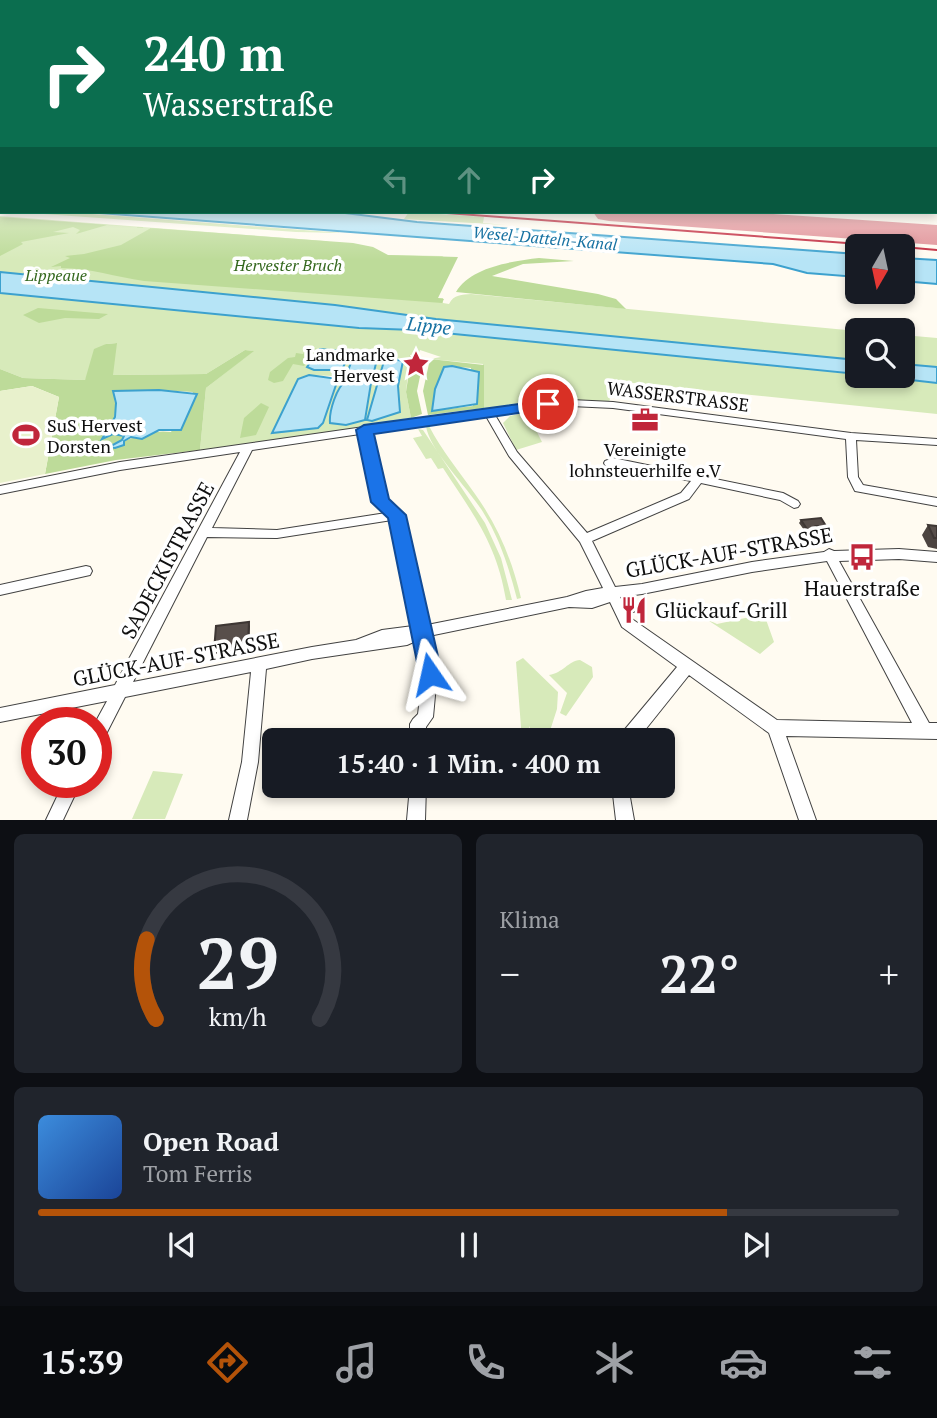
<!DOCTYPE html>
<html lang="de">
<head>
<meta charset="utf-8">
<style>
	:root { --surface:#171b24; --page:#20242c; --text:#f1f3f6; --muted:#9ea1a6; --line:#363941; --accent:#b45309 }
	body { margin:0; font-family:"PT Serif",serif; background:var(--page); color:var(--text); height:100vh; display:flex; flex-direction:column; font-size:26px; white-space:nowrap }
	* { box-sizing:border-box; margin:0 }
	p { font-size:23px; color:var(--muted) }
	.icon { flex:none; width:38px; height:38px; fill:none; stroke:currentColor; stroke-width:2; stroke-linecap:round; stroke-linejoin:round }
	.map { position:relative; height:820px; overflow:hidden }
	.sheet { display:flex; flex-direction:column; gap:14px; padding:14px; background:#0d0f14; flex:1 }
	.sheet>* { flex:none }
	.banner { position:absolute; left:0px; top:0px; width:938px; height:214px; box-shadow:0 4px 10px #0003; background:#0b6e4f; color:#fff; overflow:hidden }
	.needle { width:46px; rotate:189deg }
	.buttons { position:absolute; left:845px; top:234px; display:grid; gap:14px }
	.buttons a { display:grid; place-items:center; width:70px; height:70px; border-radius:10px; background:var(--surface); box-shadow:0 4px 10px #0003; font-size:35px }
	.speed { position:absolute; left:21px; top:707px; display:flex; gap:14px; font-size:35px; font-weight:700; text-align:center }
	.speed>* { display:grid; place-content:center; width:91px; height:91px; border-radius:50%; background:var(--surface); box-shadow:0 4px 10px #0003; line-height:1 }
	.speed .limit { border:10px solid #d22; background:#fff; color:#111 }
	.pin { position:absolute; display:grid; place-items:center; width:60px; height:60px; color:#fff; margin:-30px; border:4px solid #fff; border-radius:50%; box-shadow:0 2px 7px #0007 }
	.me { position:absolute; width:77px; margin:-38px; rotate:349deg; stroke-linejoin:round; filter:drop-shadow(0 0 5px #0008) }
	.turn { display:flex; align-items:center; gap:24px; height:147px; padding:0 28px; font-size:32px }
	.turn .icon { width:91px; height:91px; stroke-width:2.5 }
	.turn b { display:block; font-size:49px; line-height:60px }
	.lanes { display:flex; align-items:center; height:66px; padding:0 28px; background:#0003; justify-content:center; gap:35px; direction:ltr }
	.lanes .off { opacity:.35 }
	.big { font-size:52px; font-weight:700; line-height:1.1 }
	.sheet .widget { flex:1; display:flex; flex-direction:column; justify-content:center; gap:10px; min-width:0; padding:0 24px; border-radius:10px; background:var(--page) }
	.sheet .dial { align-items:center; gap:0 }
	.dial svg { height:182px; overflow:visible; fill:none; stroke:var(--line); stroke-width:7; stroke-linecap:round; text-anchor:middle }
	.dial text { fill:var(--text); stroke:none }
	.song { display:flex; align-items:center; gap:21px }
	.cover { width:84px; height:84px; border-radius:10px; background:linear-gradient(135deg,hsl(210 70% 55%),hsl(220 70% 35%)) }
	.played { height:7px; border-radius:4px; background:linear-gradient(90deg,var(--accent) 80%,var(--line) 80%) }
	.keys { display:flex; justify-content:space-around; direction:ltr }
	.heat { display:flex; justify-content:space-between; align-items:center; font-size:38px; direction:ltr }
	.sheet .tiles { flex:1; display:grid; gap:14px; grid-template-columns:1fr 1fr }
	.widget:last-child { grid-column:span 2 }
	.trip { position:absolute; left:262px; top:728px; width:413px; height:70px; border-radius:10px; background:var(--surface); box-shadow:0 4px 10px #0003; font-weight:700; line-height:70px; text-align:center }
	.tabs { display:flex; height:112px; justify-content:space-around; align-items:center; background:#090b0e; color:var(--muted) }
	.tabs .icon { width:49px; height:49px }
	.tabs .on { color:var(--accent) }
	.tabs b { font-size:32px; color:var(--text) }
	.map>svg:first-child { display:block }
	.green { fill:#d7eaba; fill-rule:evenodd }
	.forest { fill:#bddb99; fill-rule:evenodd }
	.pitch { fill:#e8f1cc }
	.water { fill:#b6e4f6; stroke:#3ca1ce; stroke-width:2 }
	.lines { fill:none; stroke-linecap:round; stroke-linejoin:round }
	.runway { fill:#e09096; fill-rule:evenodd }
	.minor-casing { stroke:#424242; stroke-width:2 }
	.minor { fill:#fff; fill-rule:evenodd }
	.rail { stroke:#c0263b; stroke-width:2 }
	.wall { fill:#4c4440 }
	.shaded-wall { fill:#3e3734 }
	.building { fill:#584f4b; stroke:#3e3734; stroke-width:2 }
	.route { fill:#1a73e8; stroke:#114b97; stroke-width:2 }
	.labels { text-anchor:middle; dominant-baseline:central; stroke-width:7; stroke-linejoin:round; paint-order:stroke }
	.far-water-label { font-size:16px; font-style:italic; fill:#1772a2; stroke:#fff }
	.far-park-label { font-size:16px; font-style:italic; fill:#34681e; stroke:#fff }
	.poi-label { font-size:18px; fill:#0f0f0f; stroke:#fff; text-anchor:end }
	.street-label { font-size:18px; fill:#0f0f0f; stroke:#fff }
	.water-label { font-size:19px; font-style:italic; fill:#1772a2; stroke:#fff }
	.near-street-label { font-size:21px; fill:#0f0f0f; stroke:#fff }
	.near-poi-label { font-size:21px; fill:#0f0f0f; stroke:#fff }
</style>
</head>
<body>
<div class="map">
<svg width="937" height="820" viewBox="0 0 937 820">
	<rect width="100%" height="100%" fill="#fffbf1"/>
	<path class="green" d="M 16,212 L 66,212 L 343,233 L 296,232 Z
		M 409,212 L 484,217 L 483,223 L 506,225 L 404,219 Z
		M 0,216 L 324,241 L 385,255 L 442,256 L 447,259 L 437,298 L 443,298 L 443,303 L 449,304 C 454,294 462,295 471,294 L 857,331 L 858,376 L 903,376 L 903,335 L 937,338 L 937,414 L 614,381 L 609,403 L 593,402 L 424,420 L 433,415 L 484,408 L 483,364 L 430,359 L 441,357 L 420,350 L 418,356 L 410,355 L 406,392 L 411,418 L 396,420 L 419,421 L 364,425 L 359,428 L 200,450 L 206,388 L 253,351 L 245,350 L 206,374 L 112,375 L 116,343 L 106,344 L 85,380 L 23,378 L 0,369 ZM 320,349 L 350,352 L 342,371 L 314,370 L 307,367 ZM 384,361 L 403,363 L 398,386 L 400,412 L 372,421 L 367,420 ZM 309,375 L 332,376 L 338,380 L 323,423 L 272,432 L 298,380 ZM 364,377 L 367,398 L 365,419 L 339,425 L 329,422 L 335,399 L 348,379 Z
		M 527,412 L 542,442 L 516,450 L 503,423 L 510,416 Z
		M 426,426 L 429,426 C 442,451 459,471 475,494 C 498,526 512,560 521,598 L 517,599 C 509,568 500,539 483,512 C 469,489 429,450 426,426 Z
		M 413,428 L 423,430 L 485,523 L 501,558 L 512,600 L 506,600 C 497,544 473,514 443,468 L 438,469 L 431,458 L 426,459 L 413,438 L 422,436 L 418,429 Z
		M 764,614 L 774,642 L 760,654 L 706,619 L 717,624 Z
		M 523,658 L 558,692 L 557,709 L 548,737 L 533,739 L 530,733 L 530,726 L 527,733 L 530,739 L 522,740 L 516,662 Z
		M 580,660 L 592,667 L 593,677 L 566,716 L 560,713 L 567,693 L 549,675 C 563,673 568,661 580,660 Z
		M 153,771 L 183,774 L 165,819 L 132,819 Z"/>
	<path class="forest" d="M 0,217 L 353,243 L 373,247 L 388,255 L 458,257 L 438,298 L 444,299 L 442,303 L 144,281 C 116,277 90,268 61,268 L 61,266 L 51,267 L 70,258 L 65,256 L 84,254 L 121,245 L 151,228 L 107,225 L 76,234 L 80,230 L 73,227 L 53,232 L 69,233 L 21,242 L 23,244 L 0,256 Z
		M 539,258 L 574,261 L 523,264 L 492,276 L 598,294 L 616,299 L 626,309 L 456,292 C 470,267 513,261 539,258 Z
		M 38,308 L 108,314 L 99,319 L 65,318 L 39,323 L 23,315 Z
		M 117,343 L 113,375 L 206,374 L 245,350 L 254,351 L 206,388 L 200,450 L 116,460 L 45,474 L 59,397 L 32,386 L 0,391 L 0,369 L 23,378 L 85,380 L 94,349 L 106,344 ZM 159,390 L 193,392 L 171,432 C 149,429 130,439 110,447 L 122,440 L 124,436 L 113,434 L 103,438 L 103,434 C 117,421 117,409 113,391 Z
		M 308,346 L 317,349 L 304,366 L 293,364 L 283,381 L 274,383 L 268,380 L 270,372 L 288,358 L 295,357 L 296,353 L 303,354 Z
		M 409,355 L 416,361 L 423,362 L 417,391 L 422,414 L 411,418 L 406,392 L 411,359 Z
		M 430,359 L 484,365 L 484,408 L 428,415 L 423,391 ZM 447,366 L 471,368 L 473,406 L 432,411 Z
		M 261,403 L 269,407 L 256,435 L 240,438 L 244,418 Z"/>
	<path class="pitch" d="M 32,386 L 59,397 L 45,474 L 0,483 L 0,391 Z"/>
	<path class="water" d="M 86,212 L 337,212 L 417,222 L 857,254 L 857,277 L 807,273 L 773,264 Z
		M 903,258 L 937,260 L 937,284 L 903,281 Z
		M 0,272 L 335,305 L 436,319 L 857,360 L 857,374 L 414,330 L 359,328 L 0,293 Z
		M 320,349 L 350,352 L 342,370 L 314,370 L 307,367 Z
		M 355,353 L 378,355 L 373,376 L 346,375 Z
		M 388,358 L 403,361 L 398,386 L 400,412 L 372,421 L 367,420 L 384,361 Z
		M 903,364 L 937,367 L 937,383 L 876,376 L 903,376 Z
		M 452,366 L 479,372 L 477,404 L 432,411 L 435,389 L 444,367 Z
		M 309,375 L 338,379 L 323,423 L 318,428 L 272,433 L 298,379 Z
		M 364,377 L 371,383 L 365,420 L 346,425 L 330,423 C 329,412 336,387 347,380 C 352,376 359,377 364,377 Z
		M 159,390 L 197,394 L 181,430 L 159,430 L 142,439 L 131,437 L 124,441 L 124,445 L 115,448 L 109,447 L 122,440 L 124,436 L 113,434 L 102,439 L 115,417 L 116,403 L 113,391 Z"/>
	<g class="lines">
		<path class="runway" d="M 593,212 L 743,212 L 937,225 L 937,245 L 609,221 L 598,219 Z"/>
		<defs>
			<path id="minor" d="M 0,153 L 2,153 L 2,156 L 0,156 Z
				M 571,400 L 613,402 L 851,433 L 937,439 L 937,445 L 856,440 L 858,477 L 863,485 L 937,498 L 937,506 L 855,491 L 848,477 L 846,439 L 613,408 L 571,406 L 495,415 L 517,452 L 587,533 L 681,493 L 691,481 L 614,465 L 609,467 L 605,465 L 604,463 L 605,461 L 613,458 L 783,493 L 798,501 L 800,504 L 798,507 L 794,508 L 780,500 L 701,483 L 689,499 L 592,541 L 615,587 L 642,584 L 752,562 L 824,552 L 829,549 L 834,551 L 899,549 L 937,552 L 937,562 L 899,559 L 839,561 L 929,723 L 937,723 L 937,739 L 786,736 L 816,820 L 799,820 L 769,733 L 689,675 L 637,740 L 619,740 L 621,734 L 677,667 L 622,627 L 610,602 L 592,608 L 569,607 L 429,636 L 437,674 L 433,717 L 426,727 L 426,740 L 410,740 L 410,724 L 413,719 L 418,714 L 423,674 L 416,641 L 407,645 L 312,659 L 266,669 L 258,762 L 247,820 L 229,820 L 242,762 L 251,672 L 125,697 L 102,742 L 96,745 L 95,723 L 107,701 L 0,722 L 0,708 L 115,685 L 240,452 L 120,470 L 0,494 L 0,486 L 120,462 L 489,409 ZM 486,416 L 509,456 L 580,542 L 603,588 L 586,591 L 567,597 L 427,625 L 403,515 L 385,500 L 370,433 ZM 360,434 L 374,502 L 386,513 L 277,530 L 212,528 L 252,450 ZM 392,520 L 413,626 L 382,630 L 356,640 L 312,647 L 133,682 L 207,537 L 277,538 ZM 827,561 L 912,723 L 777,720 L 632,619 L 620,597 L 642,594 L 752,572 Z
				M 86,566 L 90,567 L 92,571 L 90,575 L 0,595 L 0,585 Z
				M 64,782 L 81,782 L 63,820 L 46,820 Z
				M 410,786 L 426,786 L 425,820 L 407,820 Z
				M 612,786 L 628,786 L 634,820 L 616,820 Z"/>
		</defs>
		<use href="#minor" class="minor-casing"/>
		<use href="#minor" class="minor"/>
		<path class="rail" d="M 433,212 L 900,247
			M 903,247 L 937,250"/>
	</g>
	<path class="wall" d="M 801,520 L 826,526 L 825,529 L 818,529 L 824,537 L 822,540 L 812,541 L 799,523 Z
		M 928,525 L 937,526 L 937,549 L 928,547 L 922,535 Z"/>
	<path class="shaded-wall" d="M 642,608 L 641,612 L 632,613 L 633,610 Z
		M 249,622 L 250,626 L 249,647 L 215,654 L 214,651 Z"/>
	<path class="building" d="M 821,518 L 826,526 L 816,526 L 824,537 L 813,538 L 801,520 Z
		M 928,525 L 937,526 L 937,538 L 934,538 Z
		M 639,603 L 642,608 L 633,610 L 630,605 Z
		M 249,622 L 248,644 L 214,651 L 216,626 Z"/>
	<linearGradient id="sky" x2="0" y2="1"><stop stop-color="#94c7ee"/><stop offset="0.56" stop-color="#fffdf9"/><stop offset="1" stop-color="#fffdf9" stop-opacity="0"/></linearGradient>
	<rect width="937" height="260" fill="url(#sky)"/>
	<path class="route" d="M 548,400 L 553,401 L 556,404 L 553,408 L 374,434 L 389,499 L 406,515 L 442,674 L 438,682 L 430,685 L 421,682 L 388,518 L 371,502 L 356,430 L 364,425 Z"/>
	<defs>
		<symbol id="sight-bare" viewBox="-9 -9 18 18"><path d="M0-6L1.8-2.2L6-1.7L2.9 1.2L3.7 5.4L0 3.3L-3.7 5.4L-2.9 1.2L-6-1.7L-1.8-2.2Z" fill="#c0263b" stroke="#fff" stroke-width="2.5" paint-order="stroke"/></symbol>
		<symbol id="office-bare" viewBox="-9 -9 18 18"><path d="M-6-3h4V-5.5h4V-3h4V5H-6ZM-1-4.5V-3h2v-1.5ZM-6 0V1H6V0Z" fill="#c0263b" stroke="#fff" stroke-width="2.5" paint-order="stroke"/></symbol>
		<symbol id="stadium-bare" viewBox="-9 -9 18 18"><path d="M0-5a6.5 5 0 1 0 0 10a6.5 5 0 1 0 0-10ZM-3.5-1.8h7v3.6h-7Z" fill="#c0263b" stroke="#fff" stroke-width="2.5" paint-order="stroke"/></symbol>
		<symbol id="bus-bare" viewBox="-9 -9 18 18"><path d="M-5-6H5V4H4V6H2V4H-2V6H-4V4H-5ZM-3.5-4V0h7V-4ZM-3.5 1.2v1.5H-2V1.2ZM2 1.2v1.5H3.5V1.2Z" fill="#c0263b" stroke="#fff" stroke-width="2.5" paint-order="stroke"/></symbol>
		<symbol id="restaurant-bare" viewBox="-9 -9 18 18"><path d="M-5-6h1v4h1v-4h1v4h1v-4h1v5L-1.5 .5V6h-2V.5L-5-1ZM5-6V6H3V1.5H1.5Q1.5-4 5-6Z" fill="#c0263b" stroke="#fff" stroke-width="2.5" paint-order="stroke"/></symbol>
	</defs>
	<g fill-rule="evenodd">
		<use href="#sight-bare" x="397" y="345" width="38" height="38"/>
		<use href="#office-bare" x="626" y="401" width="38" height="38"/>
		<use href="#stadium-bare" x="7" y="416" width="38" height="38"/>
		<use href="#bus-bare" x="843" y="538" width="38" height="38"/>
		<use href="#restaurant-bare" x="615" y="591" width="38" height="38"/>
	</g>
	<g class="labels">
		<g class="far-water-label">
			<text transform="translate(545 238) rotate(5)">Wesel-Datteln-Kanal</text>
		</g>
		<g class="far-park-label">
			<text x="288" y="265">Hervester Bruch</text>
			<text x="56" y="275">Lippeaue</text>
		</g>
		<g class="poi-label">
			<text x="395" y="354">Landmarke<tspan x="395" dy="21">Hervest</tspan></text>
			<text x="47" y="425" text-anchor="start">SuS Hervest<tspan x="47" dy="21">Dorsten</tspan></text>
			<text x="645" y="449" text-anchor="middle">Vereinigte<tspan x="645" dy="21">lohnsteuerhilfe e.V</tspan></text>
		</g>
		<g class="street-label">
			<text transform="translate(678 396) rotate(7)">WASSERSTRASSE</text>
		</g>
		<g class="water-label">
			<text transform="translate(429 325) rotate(6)">Lippe</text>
		</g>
		<g class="near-street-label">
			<text transform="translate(729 552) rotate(-10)">GLÜCK-AUF-STRASSE</text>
			<text transform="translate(167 560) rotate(-62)">SADECKISTRASSE</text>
			<text transform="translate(176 659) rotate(-11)">GLÜCK-AUF-STRASSE</text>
		</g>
		<g class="near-poi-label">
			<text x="862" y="588">Hauerstraße</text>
			<text x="655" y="610" text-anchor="start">Glückauf-Grill</text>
		</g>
	</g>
</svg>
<div class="buttons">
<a><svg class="needle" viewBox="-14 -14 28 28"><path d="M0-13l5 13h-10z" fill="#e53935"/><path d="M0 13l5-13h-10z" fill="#9ea1a6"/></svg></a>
<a><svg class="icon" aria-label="search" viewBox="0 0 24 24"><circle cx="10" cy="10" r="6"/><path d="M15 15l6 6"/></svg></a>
</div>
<div class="speed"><div class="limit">30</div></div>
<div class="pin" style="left:548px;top:404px;background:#d93025"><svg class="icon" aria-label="arrive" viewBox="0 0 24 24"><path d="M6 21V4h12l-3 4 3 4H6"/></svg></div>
<svg class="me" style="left:430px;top:674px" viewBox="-20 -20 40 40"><path d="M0-17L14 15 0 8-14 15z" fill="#1a73e8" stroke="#fff" stroke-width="4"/></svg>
<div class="trip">15:40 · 1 Min. · 400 m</div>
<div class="banner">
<div class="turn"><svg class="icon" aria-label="right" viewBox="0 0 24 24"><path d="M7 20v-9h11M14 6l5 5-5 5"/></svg><div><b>240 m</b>Wasserstraße</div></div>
<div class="lanes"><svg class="icon off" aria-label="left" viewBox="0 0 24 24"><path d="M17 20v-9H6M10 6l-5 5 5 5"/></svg><svg class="icon off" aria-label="ahead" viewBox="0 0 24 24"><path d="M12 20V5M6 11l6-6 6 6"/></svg><svg class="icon" aria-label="right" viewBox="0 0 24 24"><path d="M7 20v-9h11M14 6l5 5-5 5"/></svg></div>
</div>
</div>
<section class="sheet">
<div class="tiles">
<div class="widget dial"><svg viewBox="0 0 100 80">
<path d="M14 69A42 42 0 1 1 86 69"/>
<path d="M14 69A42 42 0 0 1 10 34" stroke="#b45309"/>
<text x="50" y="56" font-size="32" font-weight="700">29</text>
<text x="50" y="72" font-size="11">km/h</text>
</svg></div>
<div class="widget"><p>Klima</p>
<div class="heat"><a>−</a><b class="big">22°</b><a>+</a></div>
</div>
<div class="widget">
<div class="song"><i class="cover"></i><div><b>Open Road</b><p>Tom Ferris</p></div></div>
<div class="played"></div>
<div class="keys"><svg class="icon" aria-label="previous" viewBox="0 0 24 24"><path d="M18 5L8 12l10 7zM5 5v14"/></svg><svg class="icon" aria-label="pause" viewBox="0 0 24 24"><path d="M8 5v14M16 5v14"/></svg><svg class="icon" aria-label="next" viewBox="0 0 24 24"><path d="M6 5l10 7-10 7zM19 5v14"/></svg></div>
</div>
</div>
</section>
<nav class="tabs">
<b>15:39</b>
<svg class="icon on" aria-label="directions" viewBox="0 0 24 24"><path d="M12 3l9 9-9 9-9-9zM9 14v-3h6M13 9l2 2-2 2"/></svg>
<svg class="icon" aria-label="music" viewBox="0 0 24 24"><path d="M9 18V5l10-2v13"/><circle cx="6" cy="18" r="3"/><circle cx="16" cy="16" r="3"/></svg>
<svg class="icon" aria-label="phone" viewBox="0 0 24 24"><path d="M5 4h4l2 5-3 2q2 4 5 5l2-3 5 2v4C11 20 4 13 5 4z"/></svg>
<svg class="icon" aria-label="climate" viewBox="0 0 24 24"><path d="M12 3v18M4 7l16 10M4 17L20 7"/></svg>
<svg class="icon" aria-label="car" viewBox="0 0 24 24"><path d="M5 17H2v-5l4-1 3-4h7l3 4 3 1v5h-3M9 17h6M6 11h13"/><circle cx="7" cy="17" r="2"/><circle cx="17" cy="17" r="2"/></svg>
<svg class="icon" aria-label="filters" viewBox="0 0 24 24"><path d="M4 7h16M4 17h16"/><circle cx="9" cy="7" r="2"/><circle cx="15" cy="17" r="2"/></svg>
</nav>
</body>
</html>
